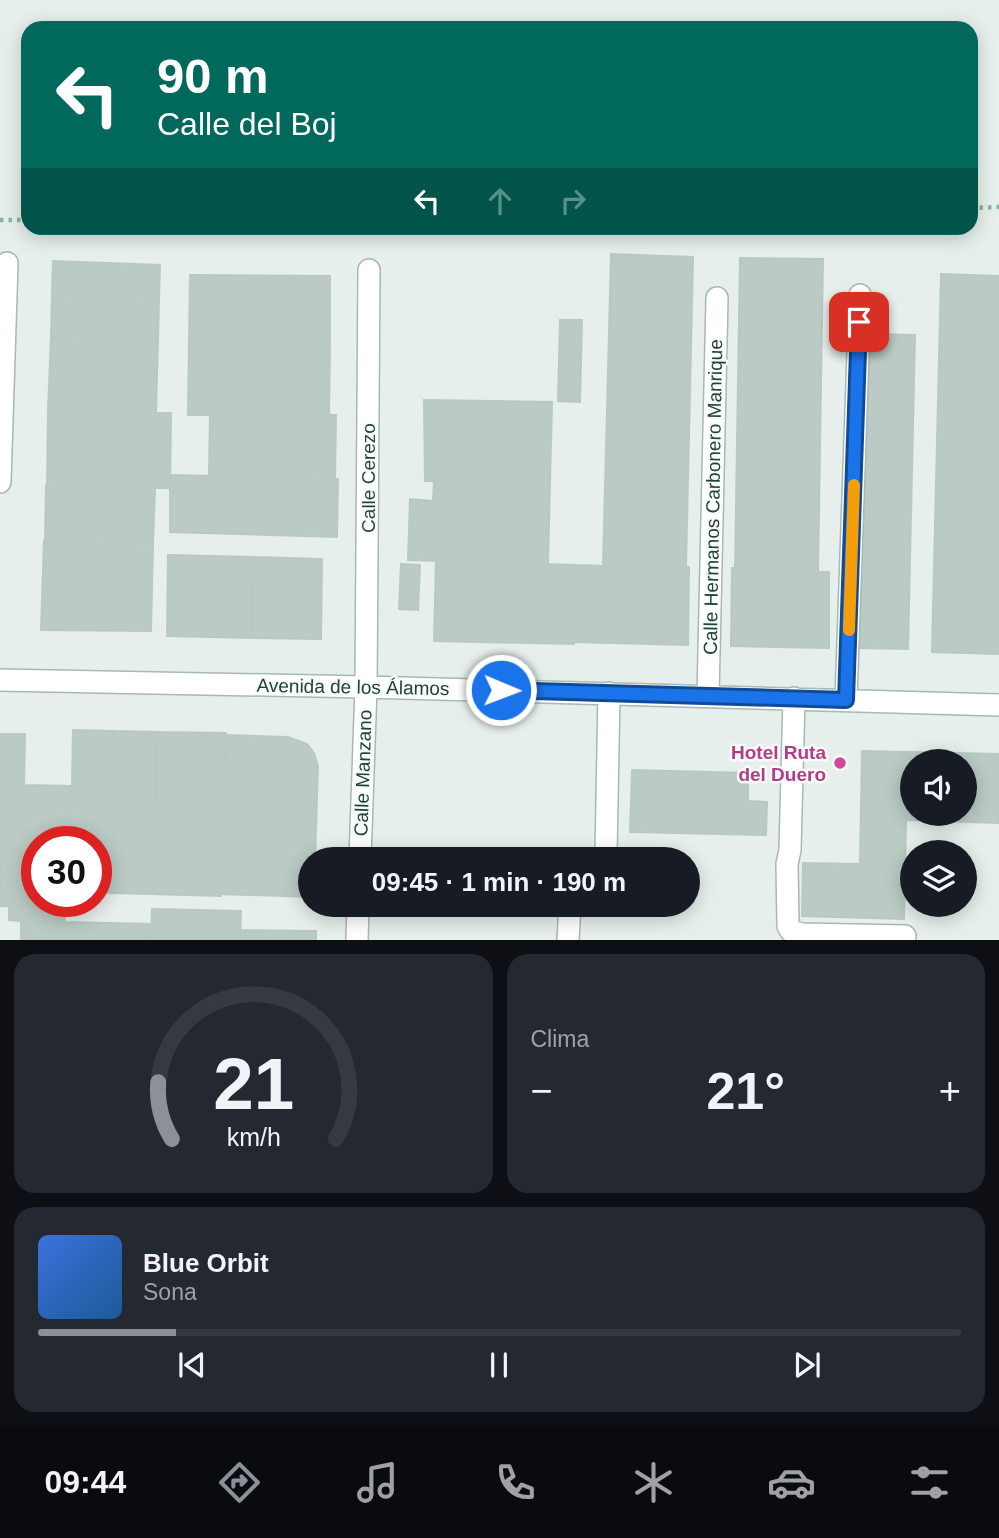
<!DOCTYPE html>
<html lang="es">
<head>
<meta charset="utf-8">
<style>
	:root { --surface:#171b24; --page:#242831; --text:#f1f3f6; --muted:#9ea1a6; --line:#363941; --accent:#8c9099 }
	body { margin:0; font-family:Helvetica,sans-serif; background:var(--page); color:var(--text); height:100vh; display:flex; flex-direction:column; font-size:26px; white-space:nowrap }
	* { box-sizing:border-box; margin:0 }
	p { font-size:23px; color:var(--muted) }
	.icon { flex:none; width:38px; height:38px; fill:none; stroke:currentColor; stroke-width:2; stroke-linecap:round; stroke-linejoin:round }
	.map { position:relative; height:940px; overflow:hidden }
	.panel { display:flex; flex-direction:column; gap:14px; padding:14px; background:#0d0f14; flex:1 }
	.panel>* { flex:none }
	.guide { position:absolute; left:21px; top:21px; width:957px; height:214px; border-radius:21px; box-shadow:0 4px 18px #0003; background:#00695c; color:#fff; overflow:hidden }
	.fabs { position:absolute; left:900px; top:749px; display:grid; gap:14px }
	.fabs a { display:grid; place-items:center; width:77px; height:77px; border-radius:50%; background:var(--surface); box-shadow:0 4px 18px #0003; font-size:35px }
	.speed { position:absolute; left:21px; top:826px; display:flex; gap:14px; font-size:35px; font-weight:700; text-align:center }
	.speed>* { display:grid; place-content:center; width:91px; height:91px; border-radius:50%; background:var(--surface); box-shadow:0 4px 18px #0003; line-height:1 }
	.speed .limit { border:10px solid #d22; background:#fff; color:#111 }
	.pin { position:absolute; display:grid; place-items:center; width:60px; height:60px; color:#fff; margin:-30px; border-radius:14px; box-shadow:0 4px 10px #0006 }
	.me { position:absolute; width:77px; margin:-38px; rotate:91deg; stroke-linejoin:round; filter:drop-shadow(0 0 5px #0008) }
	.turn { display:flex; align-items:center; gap:24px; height:147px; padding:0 21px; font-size:32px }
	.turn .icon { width:91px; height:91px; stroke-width:2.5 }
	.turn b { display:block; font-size:49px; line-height:60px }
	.lanes { display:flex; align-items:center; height:66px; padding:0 21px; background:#0003; justify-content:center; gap:35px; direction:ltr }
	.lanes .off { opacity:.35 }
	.big { font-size:52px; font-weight:700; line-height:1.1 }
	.panel .card { flex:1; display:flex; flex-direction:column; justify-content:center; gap:10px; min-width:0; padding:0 24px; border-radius:21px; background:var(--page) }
	.panel .dial { align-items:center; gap:0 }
	.dial svg { height:182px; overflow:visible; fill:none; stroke:var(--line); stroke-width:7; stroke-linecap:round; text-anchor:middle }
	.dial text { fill:var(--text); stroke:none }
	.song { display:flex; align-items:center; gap:21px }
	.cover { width:84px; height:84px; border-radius:10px; background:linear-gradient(135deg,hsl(220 70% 55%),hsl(210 70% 35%)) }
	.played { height:7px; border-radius:4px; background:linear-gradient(90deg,var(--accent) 15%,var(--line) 15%) }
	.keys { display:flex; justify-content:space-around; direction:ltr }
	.heat { display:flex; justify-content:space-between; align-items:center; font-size:38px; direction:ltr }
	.panel .tiles { flex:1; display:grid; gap:14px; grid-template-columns:1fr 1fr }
	.card:last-child { grid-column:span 2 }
	.trip { position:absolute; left:298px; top:847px; width:402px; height:70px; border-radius:35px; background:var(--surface); box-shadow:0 4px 18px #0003; font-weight:700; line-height:70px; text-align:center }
	.dock { display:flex; height:112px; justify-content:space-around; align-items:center; background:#090b0e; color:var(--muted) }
	.dock .icon { width:49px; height:49px }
	.dock .current { color:var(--accent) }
	.dock b { font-size:32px; color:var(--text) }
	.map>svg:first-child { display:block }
	.building { fill:#bbcac4; stroke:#b8c9c2; stroke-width:2; fill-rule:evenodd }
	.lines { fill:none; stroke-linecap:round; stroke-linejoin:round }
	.minor-casing { stroke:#a8b8b2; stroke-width:24 }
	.path { stroke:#86b3a5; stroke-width:4.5; stroke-dasharray:3.5 5; stroke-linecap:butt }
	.minor { stroke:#fff; stroke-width:21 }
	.route-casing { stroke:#114b97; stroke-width:18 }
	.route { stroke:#1a73e8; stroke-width:12 }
	.slow { stroke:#f59e0b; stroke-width:12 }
	.hotel-dot { fill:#d1479c; stroke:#f7fbf9; stroke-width:2.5 }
	.labels { text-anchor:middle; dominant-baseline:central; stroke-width:5; stroke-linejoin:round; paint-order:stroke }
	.street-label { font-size:19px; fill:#24423a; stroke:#f7fbf9 }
	.hotel-label { font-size:19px; font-weight:bold; fill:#b23c85; stroke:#f7fbf9; text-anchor:end }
</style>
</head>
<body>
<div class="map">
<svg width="999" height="940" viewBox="0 0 999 940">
	<rect width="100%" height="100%" fill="#e6efeb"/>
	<path class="building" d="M 611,254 L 693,257 L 686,567 L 689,567 L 688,645 L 574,642 L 576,565 L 603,566 Z
		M 740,258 L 823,259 L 818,572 L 829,572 L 829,648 L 731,646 L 732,568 L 735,568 Z
		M 53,261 L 160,265 L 159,300 L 52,297 Z
		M 941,274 L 999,276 L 999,654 L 932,652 Z
		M 190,275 L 330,276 L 330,345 L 189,345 Z
		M 52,297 L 159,300 L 158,339 L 51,337 Z
		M 560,320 L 582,320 L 580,402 L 558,401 Z
		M 867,334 L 915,335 L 908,649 L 859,648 Z
		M 51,337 L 158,339 L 156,412 L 48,410 Z
		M 189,345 L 330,345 L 329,415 L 188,415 Z
		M 424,400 L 552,402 L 550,483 L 425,481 Z
		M 48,410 L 171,413 L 170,488 L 47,485 Z
		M 210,414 L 336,415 L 335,479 L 209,475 Z
		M 170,475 L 338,479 L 337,537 L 170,532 Z
		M 434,481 L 550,483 L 548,564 L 408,560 L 410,499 L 433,501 Z
		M 46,485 L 155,488 L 153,544 L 45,541 Z
		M 44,541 L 153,544 L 151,631 L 41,630 Z
		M 168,555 L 253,557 L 252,638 L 167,636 Z
		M 253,557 L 322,559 L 321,639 L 252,638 Z
		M 436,561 L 576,565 L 574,644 L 434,641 Z
		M 401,564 L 420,565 L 418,610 L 399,609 Z
		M 73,730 L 115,731 L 111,893 L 96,892 L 96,842 L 71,842 Z
		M 115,731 L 157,732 L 153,894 L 111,893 Z
		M 157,732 L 226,733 L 221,896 L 153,894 Z
		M 0,734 L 25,734 L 24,785 L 72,786 L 71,842 L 37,842 L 37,901 L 69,901 L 69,907 L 0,906 Z
		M 226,735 L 288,737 L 307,744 L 314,753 L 318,766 L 315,859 L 310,859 L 310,897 L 221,894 Z
		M 862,751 L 999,754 L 999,823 L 906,820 L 904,919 L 802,916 L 803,863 L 860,864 ZM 912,761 L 964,761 L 964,814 L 912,814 Z
		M 632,770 L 748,773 L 748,801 L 767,802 L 766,835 L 630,832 Z
		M 9,906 L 65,907 L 64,940 L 21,940 L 21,921 L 9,920 Z
		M 152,909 L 241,911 L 240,940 L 151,940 Z
		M 65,922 L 152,924 L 151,940 L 64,940 Z
		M 241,930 L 316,931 L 316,940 L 240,940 Z"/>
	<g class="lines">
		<defs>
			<path id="minor" d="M 0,482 L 7,263
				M 0,680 L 366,687 L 999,705
				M 708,696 L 717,298
				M 794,698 L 790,850 L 787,864 L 788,926 L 791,931 L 802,934 L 905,936
				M 846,700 L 860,295
				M 360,859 L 366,687 L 369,270
				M 603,859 L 606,854 L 609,693
				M 357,940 L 358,905
				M 568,940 L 570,905"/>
		</defs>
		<use href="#minor" class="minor-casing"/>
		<path class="path" d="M 971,208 L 999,207
			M 0,220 L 28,220"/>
		<use href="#minor" class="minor"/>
	</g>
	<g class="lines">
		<defs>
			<path id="route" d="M 501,690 L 846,700 L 859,322"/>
		</defs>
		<use href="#route" class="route-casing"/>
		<use href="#route" class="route"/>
		<path class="slow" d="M 849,630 L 854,485"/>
	</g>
	<circle class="hotel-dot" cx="840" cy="763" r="7"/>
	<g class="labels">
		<g class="street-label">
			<text transform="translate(368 478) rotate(-90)">Calle Cerezo</text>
			<text transform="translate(713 497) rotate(-89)">Calle Hermanos Carbonero Manrique</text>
			<text transform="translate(353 687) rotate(1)">Avenida de los Álamos</text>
			<text transform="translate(363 773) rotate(-88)">Calle Manzano</text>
		</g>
		<g class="hotel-label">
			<text x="826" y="752">Hotel Ruta<tspan x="826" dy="22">del Duero</tspan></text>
		</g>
	</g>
</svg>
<div class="fabs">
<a><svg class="icon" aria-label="sound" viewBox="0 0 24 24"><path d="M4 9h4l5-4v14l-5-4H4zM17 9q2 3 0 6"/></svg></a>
<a><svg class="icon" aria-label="layers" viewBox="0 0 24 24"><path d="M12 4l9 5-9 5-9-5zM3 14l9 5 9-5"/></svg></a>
</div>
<div class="speed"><div class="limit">30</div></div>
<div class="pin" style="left:859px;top:322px;background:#d93025"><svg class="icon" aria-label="arrive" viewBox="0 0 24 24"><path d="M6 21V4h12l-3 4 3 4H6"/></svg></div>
<svg class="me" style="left:501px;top:690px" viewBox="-20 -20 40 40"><circle r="17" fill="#1a73e8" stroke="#fff" stroke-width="3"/><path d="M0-11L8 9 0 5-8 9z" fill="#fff"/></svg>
<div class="trip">09:45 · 1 min · 190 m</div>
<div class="guide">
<div class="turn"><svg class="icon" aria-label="left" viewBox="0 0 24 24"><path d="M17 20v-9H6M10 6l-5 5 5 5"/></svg><div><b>90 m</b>Calle del Boj</div></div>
<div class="lanes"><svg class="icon" aria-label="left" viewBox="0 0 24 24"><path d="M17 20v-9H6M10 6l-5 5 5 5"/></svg><svg class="icon off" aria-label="ahead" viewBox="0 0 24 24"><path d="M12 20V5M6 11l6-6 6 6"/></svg><svg class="icon off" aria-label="right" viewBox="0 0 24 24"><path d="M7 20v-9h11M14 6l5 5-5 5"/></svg></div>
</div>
</div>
<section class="panel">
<div class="tiles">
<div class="card dial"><svg viewBox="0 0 100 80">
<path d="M14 69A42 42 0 1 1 86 69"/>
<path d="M14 69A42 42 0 0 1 8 44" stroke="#8c9099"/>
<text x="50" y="56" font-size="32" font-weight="700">21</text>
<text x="50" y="72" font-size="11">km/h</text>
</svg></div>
<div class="card"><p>Clima</p>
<div class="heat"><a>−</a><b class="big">21°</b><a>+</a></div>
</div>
<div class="card">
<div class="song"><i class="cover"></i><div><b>Blue Orbit</b><p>Sona</p></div></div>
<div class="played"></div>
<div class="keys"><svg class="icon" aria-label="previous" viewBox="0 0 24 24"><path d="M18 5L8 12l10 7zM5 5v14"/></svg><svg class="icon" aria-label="pause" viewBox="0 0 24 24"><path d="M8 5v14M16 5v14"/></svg><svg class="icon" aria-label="next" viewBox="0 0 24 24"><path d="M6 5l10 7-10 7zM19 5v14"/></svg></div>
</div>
</div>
</section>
<nav class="dock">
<b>09:44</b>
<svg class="icon current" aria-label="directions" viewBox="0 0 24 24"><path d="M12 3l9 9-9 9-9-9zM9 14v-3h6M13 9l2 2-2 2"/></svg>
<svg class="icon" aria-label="music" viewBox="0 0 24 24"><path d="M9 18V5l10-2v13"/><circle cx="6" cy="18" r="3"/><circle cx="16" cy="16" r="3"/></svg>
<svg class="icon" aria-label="phone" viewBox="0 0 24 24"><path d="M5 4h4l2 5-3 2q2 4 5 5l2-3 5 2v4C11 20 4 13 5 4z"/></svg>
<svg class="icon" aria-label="climate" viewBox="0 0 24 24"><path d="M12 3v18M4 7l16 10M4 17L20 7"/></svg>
<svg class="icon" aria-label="car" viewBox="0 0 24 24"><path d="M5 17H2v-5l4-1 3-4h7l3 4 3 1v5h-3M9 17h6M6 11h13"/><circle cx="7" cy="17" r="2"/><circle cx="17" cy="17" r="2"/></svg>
<svg class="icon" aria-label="filters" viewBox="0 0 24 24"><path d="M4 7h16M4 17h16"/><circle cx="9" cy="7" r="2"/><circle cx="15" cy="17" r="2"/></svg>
</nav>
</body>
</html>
